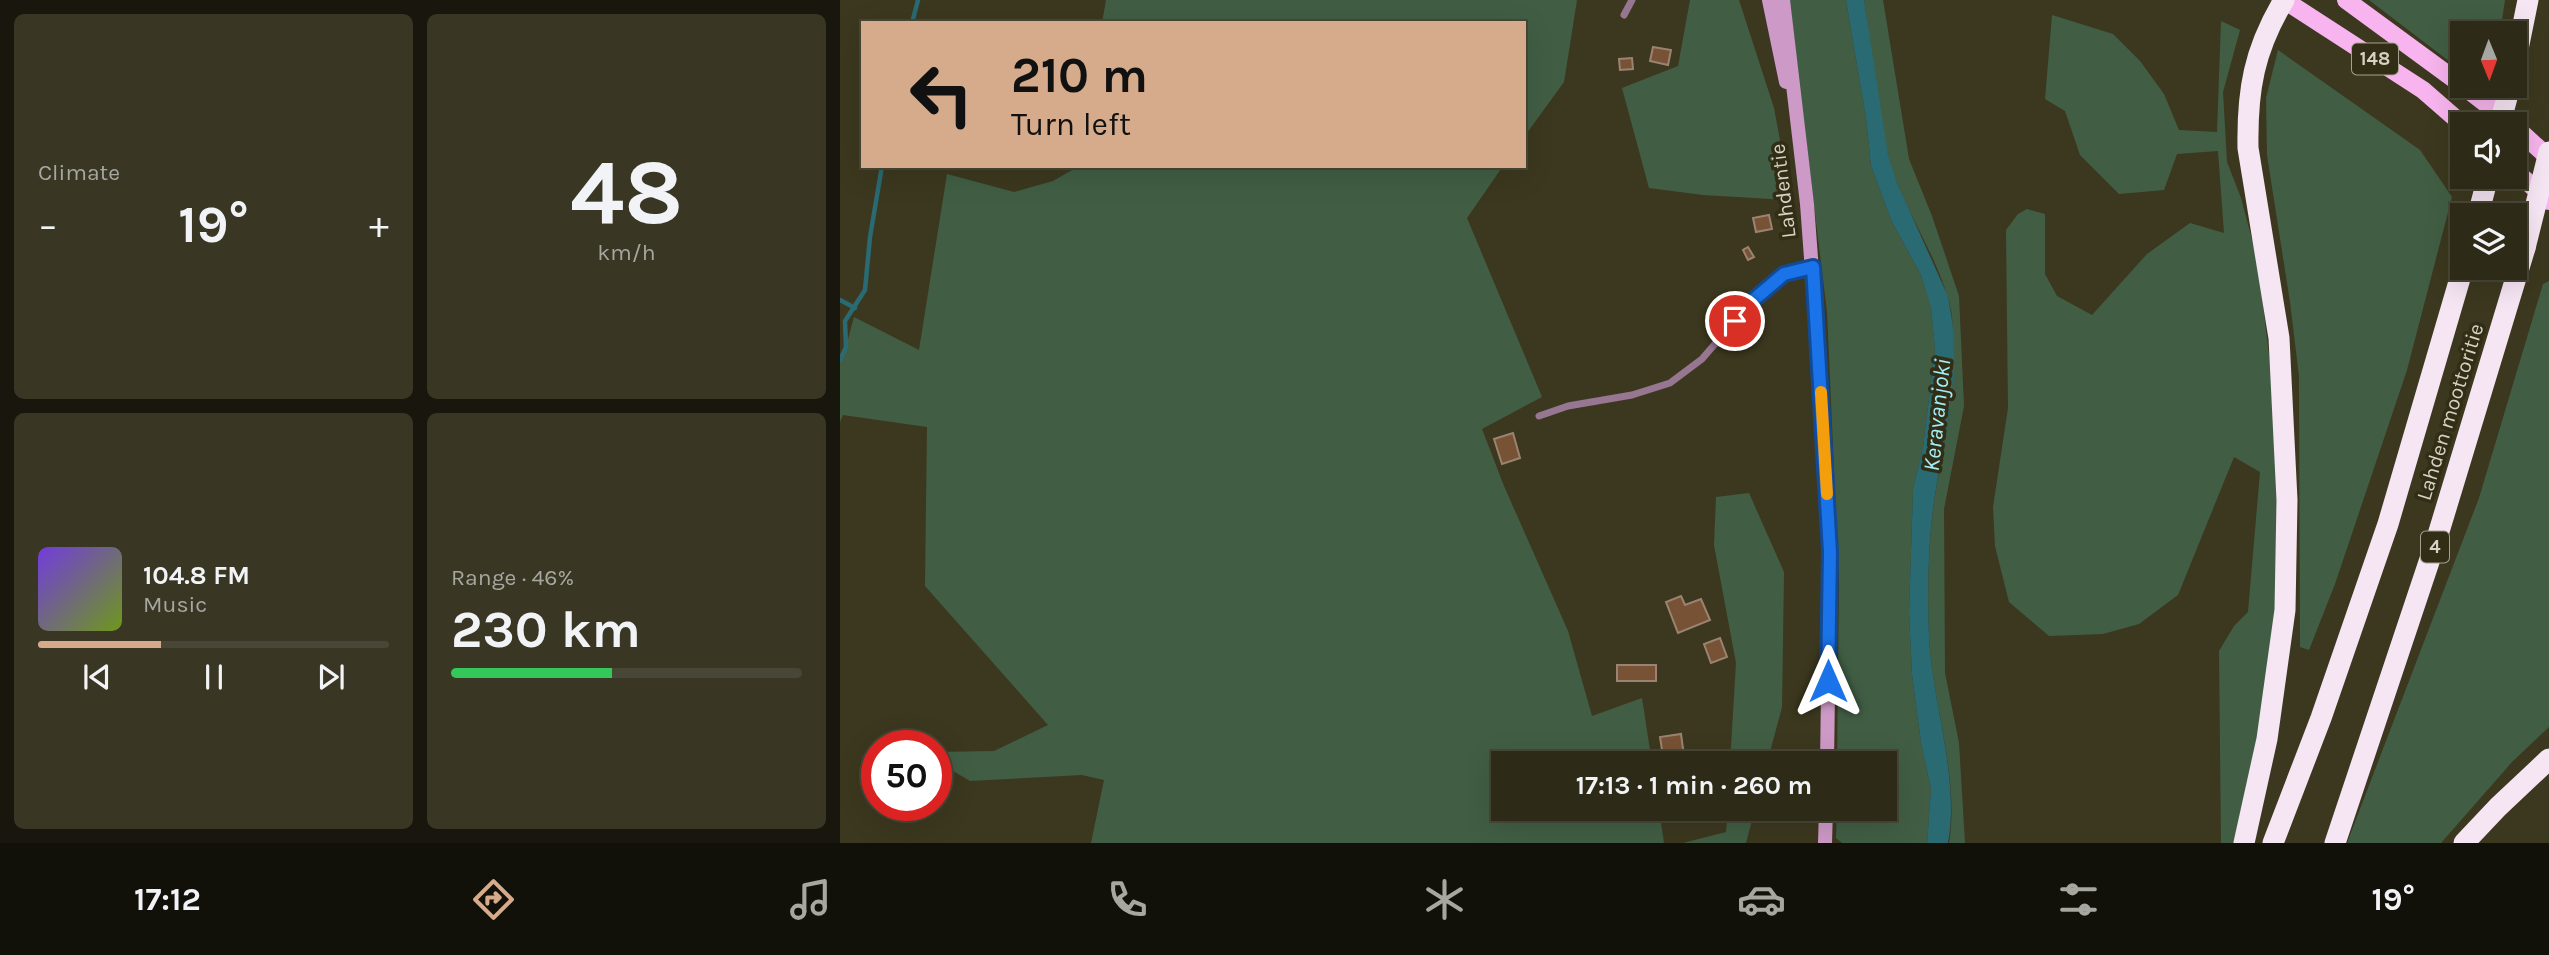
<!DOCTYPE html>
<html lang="en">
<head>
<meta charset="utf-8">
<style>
	:root { --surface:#2d2a17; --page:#393624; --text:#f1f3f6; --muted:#a7a7a1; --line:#484636; --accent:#d6ab8b }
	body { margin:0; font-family:Karla,sans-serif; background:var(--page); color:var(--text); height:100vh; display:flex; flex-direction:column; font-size:26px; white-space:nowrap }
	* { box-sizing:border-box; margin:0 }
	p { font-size:23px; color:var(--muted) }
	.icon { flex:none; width:38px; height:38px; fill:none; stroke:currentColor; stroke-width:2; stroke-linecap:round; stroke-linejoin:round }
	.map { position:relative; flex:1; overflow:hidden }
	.details { display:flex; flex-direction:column; gap:14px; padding:14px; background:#19170d; width:840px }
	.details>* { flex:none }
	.top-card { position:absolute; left:21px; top:21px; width:665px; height:147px; border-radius:0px; box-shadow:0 7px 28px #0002,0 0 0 2px var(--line); background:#d6ab8b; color:#111; overflow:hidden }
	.needle { width:46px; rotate:179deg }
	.fabs { position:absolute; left:1610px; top:21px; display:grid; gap:14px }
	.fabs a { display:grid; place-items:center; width:77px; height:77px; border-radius:0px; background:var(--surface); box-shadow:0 7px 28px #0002,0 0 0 2px var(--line); font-size:35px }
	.speed { position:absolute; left:21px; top:730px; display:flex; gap:14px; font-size:35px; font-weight:700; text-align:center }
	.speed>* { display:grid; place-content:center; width:91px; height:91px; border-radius:50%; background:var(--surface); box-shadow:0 7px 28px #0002,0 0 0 2px var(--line); line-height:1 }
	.speed .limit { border:10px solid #d22; background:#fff; color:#111 }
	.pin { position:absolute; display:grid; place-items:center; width:60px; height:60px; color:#fff; margin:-30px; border:4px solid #fff; border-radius:50%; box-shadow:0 2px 7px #0007 }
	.me { position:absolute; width:77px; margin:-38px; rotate:0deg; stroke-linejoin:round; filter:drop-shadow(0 0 5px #0008) }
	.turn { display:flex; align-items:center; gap:24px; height:147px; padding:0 35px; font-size:32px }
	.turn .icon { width:91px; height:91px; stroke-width:2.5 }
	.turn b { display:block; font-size:49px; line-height:60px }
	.big { font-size:52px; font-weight:700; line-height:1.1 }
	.details .tile { flex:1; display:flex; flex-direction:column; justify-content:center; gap:10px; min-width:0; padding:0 24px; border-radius:10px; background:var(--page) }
	.details .dial { align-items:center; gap:0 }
	.dial b { font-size:91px; line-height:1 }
	.song { display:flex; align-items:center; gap:21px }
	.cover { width:84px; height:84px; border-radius:10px; background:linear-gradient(135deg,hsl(260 70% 55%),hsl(80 70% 35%)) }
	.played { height:7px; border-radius:4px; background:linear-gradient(90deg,var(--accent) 35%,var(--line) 35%) }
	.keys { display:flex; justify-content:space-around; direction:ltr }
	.heat { display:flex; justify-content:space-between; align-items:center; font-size:38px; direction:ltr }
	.charge { height:10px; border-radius:5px; background:linear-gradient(90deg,#34c759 46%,var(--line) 0) }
	.details .tiles { flex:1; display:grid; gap:14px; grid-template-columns:repeat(2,1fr) }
	.trip { position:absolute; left:651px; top:751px; width:406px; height:70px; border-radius:0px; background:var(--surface); box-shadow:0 7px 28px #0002,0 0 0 2px var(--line); font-weight:700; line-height:70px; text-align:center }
	.tabs { display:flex; height:112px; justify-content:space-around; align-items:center; background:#121109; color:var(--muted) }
	.tabs .icon { width:49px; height:49px }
	.tabs .selected { color:var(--accent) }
	.tabs b { font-size:32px; color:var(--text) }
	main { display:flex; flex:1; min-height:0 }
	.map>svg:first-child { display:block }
	.green { fill:#415e44 }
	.water { fill:#2a6a73 }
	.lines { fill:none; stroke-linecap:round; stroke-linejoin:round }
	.stream { stroke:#2a6a73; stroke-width:4.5 }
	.building { fill:#775235; stroke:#9b8372; stroke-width:2 }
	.service { stroke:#977692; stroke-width:7 }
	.secondary { stroke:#cd99c6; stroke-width:14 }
	.primary { stroke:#f7b4ee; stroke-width:18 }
	.motorway { stroke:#f6e5f3; stroke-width:21 }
	.motorway-bridge { stroke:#f6e5f3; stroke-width:21 }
	.route-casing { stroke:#114b97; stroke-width:18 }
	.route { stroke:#1a73e8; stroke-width:12 }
	.slow { stroke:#f59e0b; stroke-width:12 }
	.labels { text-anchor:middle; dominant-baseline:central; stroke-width:7; stroke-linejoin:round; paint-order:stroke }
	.shield { fill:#322d15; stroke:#a5a190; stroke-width:2 }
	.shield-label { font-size:19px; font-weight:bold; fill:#d6d3c5 }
	.street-label { font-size:21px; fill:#d6d3c5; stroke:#322d15 }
	.water-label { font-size:23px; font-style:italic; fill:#a1eef9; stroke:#322d15 }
</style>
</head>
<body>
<main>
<section class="details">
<div class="tiles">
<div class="tile"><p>Climate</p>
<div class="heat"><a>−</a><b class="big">19°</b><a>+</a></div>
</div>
<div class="tile dial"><b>48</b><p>km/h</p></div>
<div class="tile">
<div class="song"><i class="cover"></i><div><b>104.8 FM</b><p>Music</p></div></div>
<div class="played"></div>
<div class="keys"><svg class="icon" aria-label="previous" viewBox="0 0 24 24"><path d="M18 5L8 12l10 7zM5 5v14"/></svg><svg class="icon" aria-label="pause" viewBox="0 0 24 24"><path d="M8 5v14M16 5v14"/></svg><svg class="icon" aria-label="next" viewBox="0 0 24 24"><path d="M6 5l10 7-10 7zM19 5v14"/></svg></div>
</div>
<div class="tile"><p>Range · 46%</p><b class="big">230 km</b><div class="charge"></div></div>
</div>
</section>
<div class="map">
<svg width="1709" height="843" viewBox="0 0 1709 843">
	<rect width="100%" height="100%" fill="#3c381f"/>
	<path class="green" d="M 266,0 L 737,0 L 724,82 L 684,137 L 684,23 L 262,23 Z
		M 850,0 L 899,0 L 934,108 L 951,200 L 863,195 L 809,188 L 782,88 L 838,66 Z
		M 949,0 L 1006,0 L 1026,118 L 1031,166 L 1052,222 L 1081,275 L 1091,307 L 1095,350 L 1083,447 L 1073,489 L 1069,613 L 1072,675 L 1081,743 L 1091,789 L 1087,843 L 1002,843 L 996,838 L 997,809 L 1045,808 L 1045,763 L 997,763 L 999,581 L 987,312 Z
		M 1024,0 L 1043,0 L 1069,159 L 1092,216 L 1119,296 L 1124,406 L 1104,509 L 1105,673 L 1119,743 L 1125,843 L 1109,843 C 1120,779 1092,702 1089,637 C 1087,587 1088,533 1097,484 C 1106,436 1115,391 1113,342 C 1112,331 1113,320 1111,310 C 1101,265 1074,225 1057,183 C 1036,129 1033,57 1024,0 Z
		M 1529,0 L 1665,0 L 1660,33 L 1622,33 L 1622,71 Z
		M 1212,15 L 1273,34 L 1300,61 L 1324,94 L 1339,130 L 1377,132 L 1381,21 L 1400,30 L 1383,92 L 1387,162 L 1401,198 L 1418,262 L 1431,373 L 1438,490 L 1435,608 L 1422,733 L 1399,843 L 1381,843 L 1379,651 L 1394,626 L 1408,612 L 1420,472 L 1394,457 L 1338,595 L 1299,624 L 1263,634 L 1209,636 L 1169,602 L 1155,546 L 1153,507 L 1168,408 L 1166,230 L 1178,214 L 1187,209 L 1205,214 L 1205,274 L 1217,296 L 1252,315 L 1307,254 L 1350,223 L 1384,233 L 1378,151 L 1337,154 L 1324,190 L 1279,194 L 1240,155 L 1225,111 L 1205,99 Z
		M 1438,50 L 1580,150 L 1612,197 L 1567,370 L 1495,584 L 1469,650 L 1460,647 L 1459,376 L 1450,302 L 1427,155 L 1426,98 Z
		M 239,166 L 663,166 L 627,218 L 702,397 L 642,429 L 664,486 L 728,631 L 752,716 L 802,698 L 812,763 L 663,763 L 663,808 L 819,809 L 824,843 L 251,843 L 264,780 L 242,775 L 130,781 L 96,761 L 96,752 L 154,751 L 208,725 L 85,586 L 87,427 L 3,415 L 0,422 L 0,356 L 6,347 L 14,317 L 79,350 L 107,174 L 174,192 L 213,181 Z
		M 1709,281 L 1709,727 L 1672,762 L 1601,843 L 1507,843 L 1639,498 L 1703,284 Z
		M 909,493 L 944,572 L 942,707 L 927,763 L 890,763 L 896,663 L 874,545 L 876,497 Z
		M 888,809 L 915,809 L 906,843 L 843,843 L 886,832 Z"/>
	<path class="water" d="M 1006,0 L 1024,0 L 1048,155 L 1057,183 L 1107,294 C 1123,357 1108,421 1097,483 C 1088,532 1087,587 1089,637 C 1092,702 1120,779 1108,843 L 1087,843 L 1091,789 L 1081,743 L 1072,675 L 1069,613 L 1073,489 L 1083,447 L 1095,350 L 1091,308 L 1081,275 L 1052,222 L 1031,166 L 1026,118 Z"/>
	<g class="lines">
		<path class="stream" d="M 72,23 L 78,0
			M 0,300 L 15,308
			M 0,360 L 6,347 L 5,321 L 25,290 L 30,237 L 42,166"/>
	</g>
	<path class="building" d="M 813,47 L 831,50 L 828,65 L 810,61 Z
		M 792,58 L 793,69 L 780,70 L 779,59 Z
		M 929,215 L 932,229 L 916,232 L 913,218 Z
		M 908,247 L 914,257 L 908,260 L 903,250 Z
		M 673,433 L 680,458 L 662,464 L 654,439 Z
		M 841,596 L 845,605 L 861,599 L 870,620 L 838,633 L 826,602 Z
		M 880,638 L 887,657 L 871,663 L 864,644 Z
		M 777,665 L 816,665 L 816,681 L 777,681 Z
		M 841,734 L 845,763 L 824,763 L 820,737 Z"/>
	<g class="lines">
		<path class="service" d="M 784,15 L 792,0
			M 699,416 L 728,406 L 792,395 L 830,383 L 862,359 L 911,302 L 944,274 L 972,267"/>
		<path class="secondary" d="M 929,0 L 946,82
			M 943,0 L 967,204 L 982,406 L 990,552 L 987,763
			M 985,843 L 986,808"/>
		<path class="primary" d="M 1444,0 L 1583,90 L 1622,124
			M 1506,0 L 1622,85
			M 1623,86 L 1672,124
			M 1675,127 L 1709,158
			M 1675,171 L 1709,201"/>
		<path class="motorway" d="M 1675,64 L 1688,0
			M 1638,215 L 1648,177
			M 1404,843 L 1427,739 L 1445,610 L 1447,500 L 1439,338 L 1408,148 C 1407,90 1414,50 1444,0
			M 1433,843 L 1481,718 L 1548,524 L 1623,268
			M 1495,843 L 1597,538 L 1685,248
			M 1624,843 L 1658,807 L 1709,759"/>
		<path class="motorway-bridge" d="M 1660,124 L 1670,86
			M 1685,248 L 1709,152"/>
	</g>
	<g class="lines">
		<defs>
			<path id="route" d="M 895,321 L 911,302 L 944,274 L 973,267 L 990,552 L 988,681"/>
		</defs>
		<use href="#route" class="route-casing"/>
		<use href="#route" class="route"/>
		<path class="slow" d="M 981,392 L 987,494"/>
	</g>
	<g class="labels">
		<g class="shield">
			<rect x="1512" y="43.5" width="46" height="31" rx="5"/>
			<rect x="1581" y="531.5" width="28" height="31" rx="5"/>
		</g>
		<g class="shield-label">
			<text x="1535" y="59">148</text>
			<text x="1595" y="547">4</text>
		</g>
		<g class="street-label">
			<text transform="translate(943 191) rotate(-97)">Lahdentie</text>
			<text transform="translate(1610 412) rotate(-73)">Lahden moottoritie</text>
		</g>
		<g class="water-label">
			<text transform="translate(1097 415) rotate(-84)">Keravanjoki</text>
		</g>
	</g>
</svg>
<div class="fabs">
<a><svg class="needle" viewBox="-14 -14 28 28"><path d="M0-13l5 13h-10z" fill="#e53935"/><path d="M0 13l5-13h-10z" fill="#a7a7a1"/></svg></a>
<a><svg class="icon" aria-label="sound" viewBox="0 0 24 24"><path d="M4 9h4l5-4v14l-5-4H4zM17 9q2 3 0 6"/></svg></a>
<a><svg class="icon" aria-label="layers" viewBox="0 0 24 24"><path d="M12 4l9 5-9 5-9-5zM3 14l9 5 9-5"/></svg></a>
</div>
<div class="speed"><div class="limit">50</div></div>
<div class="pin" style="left:895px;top:321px;background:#d93025"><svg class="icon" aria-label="arrive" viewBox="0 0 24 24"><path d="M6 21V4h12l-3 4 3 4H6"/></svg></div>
<svg class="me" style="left:988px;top:681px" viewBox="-20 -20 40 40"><path d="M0-17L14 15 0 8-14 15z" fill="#1a73e8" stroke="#fff" stroke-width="4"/></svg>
<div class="trip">17:13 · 1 min · 260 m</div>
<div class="top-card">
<div class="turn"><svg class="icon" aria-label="left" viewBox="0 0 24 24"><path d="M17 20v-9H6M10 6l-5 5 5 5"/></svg><div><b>210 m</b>Turn left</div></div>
</div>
</div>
</main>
<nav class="tabs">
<b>17:12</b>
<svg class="icon selected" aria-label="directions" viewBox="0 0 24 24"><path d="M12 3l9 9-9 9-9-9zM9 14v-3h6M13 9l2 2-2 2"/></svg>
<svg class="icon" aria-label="music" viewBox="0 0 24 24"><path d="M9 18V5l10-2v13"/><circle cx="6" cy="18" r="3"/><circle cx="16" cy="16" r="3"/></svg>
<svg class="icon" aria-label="phone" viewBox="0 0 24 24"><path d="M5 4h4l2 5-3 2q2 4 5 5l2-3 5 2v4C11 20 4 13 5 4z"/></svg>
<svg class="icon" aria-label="climate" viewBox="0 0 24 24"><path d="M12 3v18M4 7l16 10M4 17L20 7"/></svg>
<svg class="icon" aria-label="car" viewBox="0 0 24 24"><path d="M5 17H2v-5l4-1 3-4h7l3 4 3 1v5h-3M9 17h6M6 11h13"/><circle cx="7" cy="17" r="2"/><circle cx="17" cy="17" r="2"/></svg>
<svg class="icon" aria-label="filters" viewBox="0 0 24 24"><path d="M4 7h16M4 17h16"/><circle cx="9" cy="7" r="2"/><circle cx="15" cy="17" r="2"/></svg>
<b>19°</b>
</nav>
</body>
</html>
